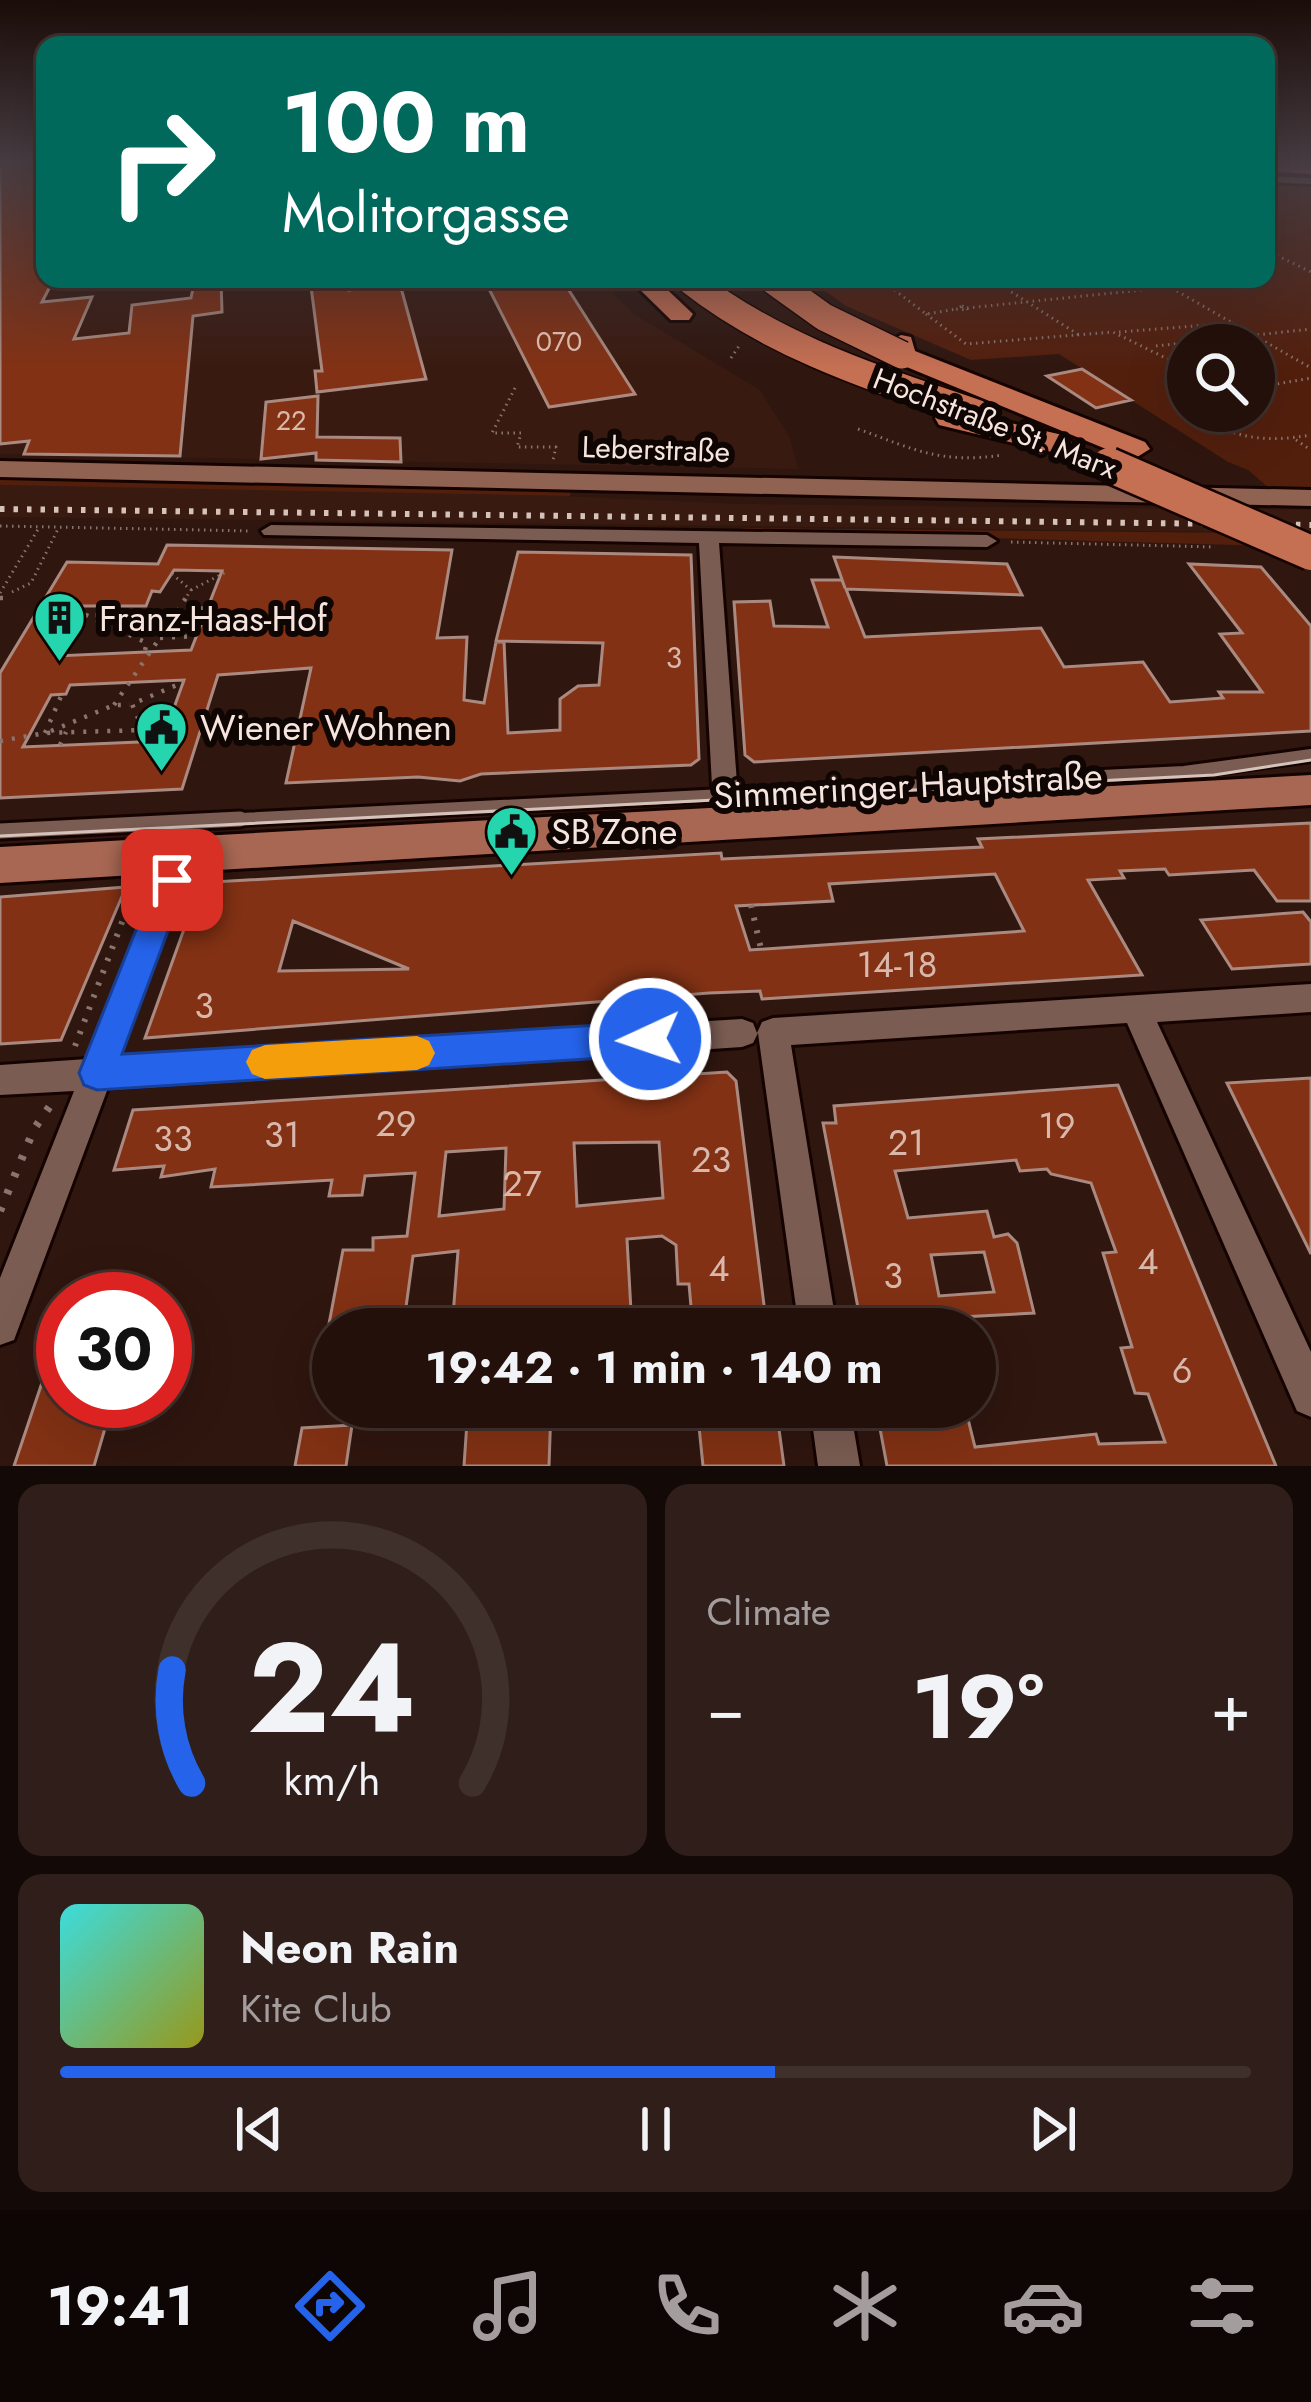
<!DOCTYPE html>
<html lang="en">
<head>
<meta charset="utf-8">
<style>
	:root { --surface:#23100b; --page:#2f1e19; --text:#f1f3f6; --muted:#a39d9d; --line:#40302c; --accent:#2563eb }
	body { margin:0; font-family:Jost,sans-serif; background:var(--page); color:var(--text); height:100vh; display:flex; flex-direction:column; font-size:45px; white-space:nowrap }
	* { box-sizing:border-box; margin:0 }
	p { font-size:39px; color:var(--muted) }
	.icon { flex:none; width:66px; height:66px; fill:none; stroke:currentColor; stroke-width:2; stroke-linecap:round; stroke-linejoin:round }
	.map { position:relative; height:1466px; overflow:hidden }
	.drawer { display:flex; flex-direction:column; gap:18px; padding:18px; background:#130906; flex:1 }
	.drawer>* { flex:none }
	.hud { position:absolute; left:36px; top:36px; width:1239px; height:252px; border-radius:24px; box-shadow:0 12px 48px #0002,0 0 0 3px var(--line); background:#00695c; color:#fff; overflow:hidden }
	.controls { position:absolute; left:1167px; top:324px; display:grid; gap:24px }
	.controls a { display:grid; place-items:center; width:108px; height:108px; border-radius:50%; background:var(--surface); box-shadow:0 12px 48px #0002,0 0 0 3px var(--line); font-size:60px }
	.speed { position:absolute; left:36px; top:1272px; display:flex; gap:24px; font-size:60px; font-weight:700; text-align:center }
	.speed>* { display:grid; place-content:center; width:156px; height:156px; border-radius:50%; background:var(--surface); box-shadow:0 12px 48px #0002,0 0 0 3px var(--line); line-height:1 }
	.speed .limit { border:18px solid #d22; background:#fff; color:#111 }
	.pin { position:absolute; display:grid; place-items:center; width:102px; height:102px; color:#fff; margin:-51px; border-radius:24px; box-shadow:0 6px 18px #0006 }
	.me { position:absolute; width:132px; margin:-66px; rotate:267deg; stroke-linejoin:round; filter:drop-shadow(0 0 9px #0008) }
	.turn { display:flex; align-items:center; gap:42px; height:252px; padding:0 48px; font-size:54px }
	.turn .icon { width:156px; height:156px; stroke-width:2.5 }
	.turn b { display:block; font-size:84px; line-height:102px }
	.big { font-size:90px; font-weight:700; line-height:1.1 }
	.drawer .tile { flex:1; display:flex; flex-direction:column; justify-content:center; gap:18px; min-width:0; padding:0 42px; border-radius:24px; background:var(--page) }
	.drawer .dial { align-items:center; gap:0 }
	.dial svg { height:312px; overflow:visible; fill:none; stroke:var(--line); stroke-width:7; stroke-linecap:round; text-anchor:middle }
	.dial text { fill:var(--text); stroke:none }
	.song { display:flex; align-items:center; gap:36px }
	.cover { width:144px; height:144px; border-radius:18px; background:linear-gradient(135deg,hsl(180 70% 55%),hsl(60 70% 35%)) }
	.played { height:12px; border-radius:6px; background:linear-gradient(90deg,var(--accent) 60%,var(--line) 60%) }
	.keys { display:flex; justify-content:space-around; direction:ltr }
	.heat { display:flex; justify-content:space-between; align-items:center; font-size:66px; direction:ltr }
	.drawer .tiles { flex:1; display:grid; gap:18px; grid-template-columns:1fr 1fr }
	.tile:last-child { grid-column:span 2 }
	.trip { position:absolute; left:312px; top:1308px; width:684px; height:120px; border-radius:60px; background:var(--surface); box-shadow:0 12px 48px #0002,0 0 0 3px var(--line); font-weight:700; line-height:120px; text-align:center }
	.dock { display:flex; height:192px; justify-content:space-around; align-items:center; background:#0e0604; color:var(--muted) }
	.dock .icon { width:84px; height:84px }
	.dock .active { color:var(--accent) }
	.dock b { font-size:54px; color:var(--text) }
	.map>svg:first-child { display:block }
	.built { fill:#391a10 }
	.green { fill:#531f0d; fill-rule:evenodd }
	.building { fill:#823114; stroke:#aa8a80; stroke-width:3; fill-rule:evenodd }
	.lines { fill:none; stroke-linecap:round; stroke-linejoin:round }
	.lane-far1-casing { stroke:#150300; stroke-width:18 }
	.lane-casing { stroke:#150300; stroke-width:21 }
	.street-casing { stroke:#150300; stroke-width:6 }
	.secondary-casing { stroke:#150300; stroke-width:6 }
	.primary-casing { stroke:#150300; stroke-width:6 }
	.highway-casing { stroke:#150300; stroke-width:6 }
	.path-far3 { stroke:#8a756e; stroke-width:3; stroke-dasharray:1.5 4.5; stroke-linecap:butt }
	.path-far2 { stroke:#8a756e; stroke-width:4.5; stroke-dasharray:3 9; stroke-linecap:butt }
	.path-far1 { stroke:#8a756e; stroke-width:6; stroke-dasharray:3 10; stroke-linecap:butt }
	.path { stroke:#8a756e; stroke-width:8; stroke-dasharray:4.5 14; stroke-linecap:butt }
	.lane-far1 { stroke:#7a5c52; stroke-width:12 }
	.lane { stroke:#7a5c52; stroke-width:15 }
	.street { fill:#7a5c52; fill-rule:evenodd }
	.secondary { fill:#906252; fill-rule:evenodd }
	.primary { fill:#a76753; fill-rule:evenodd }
	.highway { fill:#c56f53; fill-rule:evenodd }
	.tram { stroke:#d4c2bb; stroke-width:3 }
	.rail { stroke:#d4c2bb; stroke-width:6; stroke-dasharray:4.5 9; stroke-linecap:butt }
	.highway-bridge-far1-casing { stroke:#150300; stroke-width:30; stroke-linecap:butt }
	.highway-bridge-casing { stroke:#150300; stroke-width:39; stroke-linecap:butt }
	.highway-bridge-far1 { stroke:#c56f53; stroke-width:27 }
	.highway-bridge { stroke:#c56f53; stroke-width:34 }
	.route { fill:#2563eb; stroke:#184099; stroke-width:3 }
	.slow { fill:#f59e0b }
	.labels { text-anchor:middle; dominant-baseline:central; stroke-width:12; stroke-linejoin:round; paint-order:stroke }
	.far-number-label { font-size:27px; fill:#d9b8ac }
	.far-street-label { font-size:30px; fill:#f6e5df; stroke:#0f0603 }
	.number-label { font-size:30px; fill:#d9b8ac }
	.poi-label { font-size:36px; fill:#f6e5df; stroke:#0f0603; text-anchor:start }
	.street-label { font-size:36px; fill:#f6e5df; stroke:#0f0603 }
	.near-number-label { font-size:36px; fill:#d9b8ac }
</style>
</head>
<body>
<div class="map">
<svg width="1311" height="1466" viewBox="0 0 1311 1466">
	<rect width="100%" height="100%" fill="#2f160f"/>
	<path class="built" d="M 0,163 L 45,163 L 45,279 L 606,279 L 616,297 L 637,316 L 760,390 L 790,438 L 798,469 L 316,460 L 315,453 L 261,459 L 0,454 Z
		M 0,485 L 499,493 L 738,504 L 1311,510 L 1311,533 L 0,517 Z"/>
	<path class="green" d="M 1266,183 L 1311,186 L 1311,488 L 1269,488 L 1248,470 L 1228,462 L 1059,354 L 971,360 L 846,306 L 809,279 L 1266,279 ZM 1188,345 L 1254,345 L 1254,411 L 1188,411 Z
		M 0,476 L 572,487 L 570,496 L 0,485 Z
		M 743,528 L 1246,533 L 1274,546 L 743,531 Z"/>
	<path class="building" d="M 0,163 L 45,163 L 45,279 L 54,279 L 42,302 L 92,297 L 74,339 L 129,333 L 132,305 L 191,298 L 195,279 L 221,279 L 222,312 L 193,316 L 180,456 L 24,454 L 29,441 L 0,444 Z
		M 310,279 L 349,279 L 349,290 L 400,284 L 426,379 L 317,392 L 315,371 L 322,371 Z
		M 484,279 L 563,281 L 635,394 L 549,407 Z
		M 1082,369 L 1131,400 L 1096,408 L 1047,376 Z
		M 318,396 L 317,437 L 400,438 L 401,462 L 316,460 L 316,453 L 261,459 L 266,402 Z
		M 167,545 L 452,550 L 437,638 L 467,637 L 464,700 L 484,703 L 496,642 L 504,642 L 508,733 L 560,730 L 560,699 L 578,686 L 599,685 L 603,643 L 496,641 L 518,552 L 691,555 L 699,759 L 691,765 L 481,774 L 460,781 L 418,777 L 286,783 L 311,668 L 218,675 L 182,789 L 0,798 L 0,673 L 67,562 L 158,564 ZM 174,570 L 222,571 L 191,650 L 56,656 L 83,606 L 146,606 L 152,591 L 160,592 ZM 184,680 L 162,741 L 23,747 L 51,695 L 66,694 L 70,685 Z
		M 834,557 L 1007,564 L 1022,595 L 846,589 L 865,637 L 1041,628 L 1064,667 L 1143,662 L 1170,702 L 1223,698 L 1219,692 L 1262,692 L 1220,634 L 1242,633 L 1189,564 L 1261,567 L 1311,626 L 1311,731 L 754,762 L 745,755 L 734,602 L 770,601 L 774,626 L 828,627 L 812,580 L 842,580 L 845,588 Z
		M 1311,823 L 1311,901 L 1277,901 L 1254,870 L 1169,875 L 1165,869 L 1120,871 L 1124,878 L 1088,880 L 1142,975 L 762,999 L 760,991 L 709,993 L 145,1038 L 198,890 L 213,882 L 721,853 L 722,859 L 982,847 L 978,839 ZM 995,874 L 1024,931 L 750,950 L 736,906 L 833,901 L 829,884 ZM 293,921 L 409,969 L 279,971 Z
		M 126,887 L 61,1040 L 0,1044 L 0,897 Z
		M 1303,912 L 1311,922 L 1311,964 L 1232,969 L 1201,920 Z
		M 727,1072 L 736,1081 L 767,1329 L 693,1329 L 689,1284 L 678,1284 L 676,1245 L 662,1236 L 627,1239 L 632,1329 L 452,1329 L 458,1251 L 413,1256 L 403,1329 L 328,1329 L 343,1250 L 373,1250 L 373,1238 L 407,1236 L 415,1173 L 365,1176 L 362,1195 L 329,1196 L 332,1180 L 211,1187 L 215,1169 L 161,1177 L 164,1166 L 114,1170 L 133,1110 ZM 659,1142 L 663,1198 L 577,1206 L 574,1143 ZM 506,1148 L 504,1209 L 439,1216 L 446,1152 Z
		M 1311,1078 L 1311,1254 L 1227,1083 Z
		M 1118,1085 L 1276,1466 L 887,1466 L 876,1407 L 965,1407 L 975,1447 L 1096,1434 L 1099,1444 L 1165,1442 L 1148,1394 L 1135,1393 L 1121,1348 L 1132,1347 L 1103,1253 L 1116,1252 L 1091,1183 L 1051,1174 L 1047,1169 L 1020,1171 L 1016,1160 L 895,1171 L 908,1218 L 987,1211 L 994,1237 L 1008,1234 L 1017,1243 L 1034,1313 L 962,1317 L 963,1322 L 944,1323 L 946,1329 L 862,1329 L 823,1123 L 836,1123 L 834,1106 ZM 984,1252 L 994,1292 L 939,1296 L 931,1255 Z
		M 59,1332 L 63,1401 L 113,1401 L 94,1466 L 14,1466 Z
		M 468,1407 L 551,1407 L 549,1466 L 464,1466 Z
		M 697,1407 L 776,1407 L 784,1466 L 703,1466 Z
		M 352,1425 L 346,1466 L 295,1466 L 302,1428 Z"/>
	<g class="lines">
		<defs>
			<path id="lane-far1" d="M 180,822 L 1184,772 L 1311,755"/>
			<path id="lane" d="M 0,831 L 240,819"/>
			<path id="street" d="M 1266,176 L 1311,178 L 1311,184 L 1266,182 Z
				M 271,525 L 987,535 L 997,541 L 987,547 L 719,543 L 740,823 L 736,830 L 718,830 L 714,823 L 699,543 L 264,535 L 261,531 Z
				M 181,844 L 191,847 L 194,855 L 119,1057 L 742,1019 L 753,1023 L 757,1033 L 762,1022 L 773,1018 L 1311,984 L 1311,1012 L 1157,1022 L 1311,1352 L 1311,1417 L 1297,1411 L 1127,1023 L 791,1045 L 837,1329 L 799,1329 L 758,1033 L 753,1043 L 742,1047 L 108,1088 L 14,1340 L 0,1345 L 0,1278 L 74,1091 L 0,1095 L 0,1065 L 87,1059 L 168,855 L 171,847 Z
				M 810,1407 L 850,1407 L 860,1466 L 818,1466 Z"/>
			<path id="secondary" d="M 0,461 L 1311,490 L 1311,506 L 0,477 Z"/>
			<path id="primary" d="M 1311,775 L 1311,805 L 0,883 L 0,847 Z"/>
			<path id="highway" d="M 1266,163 L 1311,163 L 1311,174 L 1266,171 Z
				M 629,279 L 656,279 L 693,314 L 689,320 L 671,320 Z
				M 901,335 L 911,337 L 915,351 L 1145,442 L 1150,449 L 1134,459 L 1123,456 L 892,361 L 887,343 Z
				M 950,409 L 1067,436 L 1072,443 L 1056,453 L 939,425 L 935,418 L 939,411 Z"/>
		</defs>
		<use href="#lane-far1" class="lane-far1-casing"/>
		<use href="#lane" class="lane-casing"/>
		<use href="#street" class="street-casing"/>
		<use href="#secondary" class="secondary-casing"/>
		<use href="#primary" class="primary-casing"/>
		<use href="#highway" class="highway-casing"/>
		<path class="path-far3" d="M 1266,250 L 1311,272
			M 880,279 L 926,314 L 957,309
			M 991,279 L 1079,335
			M 1156,279 L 1311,368
			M 831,290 L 844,279
			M 962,306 L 967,308 L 968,310 L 956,309 Z
			M 967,308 L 1171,287
			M 926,314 L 966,344 L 1113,332 L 1188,369
			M 1119,332 L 1233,323
			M 1156,346 L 1311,329
			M 731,358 L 739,346
			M 515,388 L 492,433 L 521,433 L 517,447 L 556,447 L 553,460
			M 1254,388 L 1311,378
			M 1198,411 C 1231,441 1269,442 1311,435
			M 858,429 C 916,450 940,464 1003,455
			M 1296,440 L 1311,450
			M 0,526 L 252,531
			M 1011,542 L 1215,547
			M 172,574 L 191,590 L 187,596
			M 191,590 L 228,571
			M 12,592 L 31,583 L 59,527
			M 0,593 L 40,526"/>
		<path class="path-far2" d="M 0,598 L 10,598
			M 177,611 L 207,608
			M 160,638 L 196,636
			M 145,650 L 147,643 L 86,615 L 175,615 L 189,593
			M 114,705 L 174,617
			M 51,731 L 114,705 L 130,705
			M 45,733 L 62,694
			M 0,741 L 45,733 L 143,730 L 132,704 L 184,682
			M 60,745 L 66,732"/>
		<path class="path-far1" d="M 751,905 L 761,949
			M 75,1046 L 135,888"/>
		<path class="path" d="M 0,1211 L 34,1129 L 50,1106"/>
		<use href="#lane-far1" class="lane-far1"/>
		<use href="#lane" class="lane"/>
		<use href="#street" class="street"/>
		<use href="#secondary" class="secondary"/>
		<use href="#primary" class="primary"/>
		<use href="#highway" class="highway"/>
		<path class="tram" d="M 0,836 L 1214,775 L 1311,760"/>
		<path class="rail" d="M 0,509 L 1311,525"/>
		<defs>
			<path id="highway-bridge-far1" d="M 688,279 C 774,347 874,378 976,413
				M 771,279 L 824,317 L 902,355"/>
			<path id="highway-bridge" d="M 1109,465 L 1311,553"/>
		</defs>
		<use href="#highway-bridge-far1" class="highway-bridge-far1-casing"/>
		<use href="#highway-bridge" class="highway-bridge-casing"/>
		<use href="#highway-bridge-far1" class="highway-bridge-far1"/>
		<use href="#highway-bridge" class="highway-bridge"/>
	</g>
	<linearGradient id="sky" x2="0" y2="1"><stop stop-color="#1a0c08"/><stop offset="0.44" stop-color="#473c42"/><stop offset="1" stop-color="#473c42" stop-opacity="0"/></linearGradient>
	<rect width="1311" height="368" fill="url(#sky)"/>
	<path class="route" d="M 172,867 L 183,871 L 187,880 L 122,1054 L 650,1022 L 662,1027 L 667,1039 L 662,1050 L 650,1055 L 97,1090 L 84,1085 L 79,1073 L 156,880 L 161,871 Z"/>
	<path class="slow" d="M 417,1036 L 429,1041 L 435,1053 L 429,1065 L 417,1070 L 265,1079 L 252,1074 L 246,1062 L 252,1050 L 265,1045 Z"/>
	<defs>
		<symbol id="building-pin" viewBox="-11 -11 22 30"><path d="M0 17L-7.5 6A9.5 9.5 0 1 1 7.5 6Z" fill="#24d5ae" stroke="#0f0603"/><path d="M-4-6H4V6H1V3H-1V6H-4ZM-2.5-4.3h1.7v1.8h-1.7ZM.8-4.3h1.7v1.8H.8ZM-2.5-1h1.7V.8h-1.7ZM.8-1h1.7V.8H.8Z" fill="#111"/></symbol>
		<symbol id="civic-pin" viewBox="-11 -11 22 30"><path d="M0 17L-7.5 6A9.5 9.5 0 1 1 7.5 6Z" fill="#24d5ae" stroke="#0f0603"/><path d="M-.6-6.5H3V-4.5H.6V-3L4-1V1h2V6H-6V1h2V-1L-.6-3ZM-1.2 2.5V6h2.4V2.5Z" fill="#111"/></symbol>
	</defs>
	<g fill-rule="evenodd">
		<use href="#building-pin" x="30" y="588" width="59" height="81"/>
		<use href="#civic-pin" x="132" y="698" width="59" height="81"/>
		<use href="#civic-pin" x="482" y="802" width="59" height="81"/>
	</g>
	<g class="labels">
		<g class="far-number-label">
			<text x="559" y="341">070</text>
			<text x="291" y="420">22</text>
		</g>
		<g class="far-street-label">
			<text transform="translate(995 423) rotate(21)">Hochstraße St. Marx</text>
			<text transform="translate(656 449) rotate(2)">Leberstraße</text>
		</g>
		<g class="number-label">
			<text x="674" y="657">3</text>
		</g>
		<g class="poi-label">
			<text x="99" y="618">Franz-Haas-Hof</text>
			<text x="200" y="727">Wiener Wohnen</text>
			<text x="551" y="831">SB Zone</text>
		</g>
		<g class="street-label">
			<text transform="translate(908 785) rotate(-3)">Simmeringer Hauptstraße</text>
		</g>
		<g class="near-number-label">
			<text x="897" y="964">14-18</text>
			<text x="204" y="1005">3</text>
			<text x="396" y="1123">29</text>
			<text x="1057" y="1125">19</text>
			<text x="282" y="1134">31</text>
			<text x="173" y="1138">33</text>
			<text x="906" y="1142">21</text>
			<text x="711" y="1159">23</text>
			<text x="522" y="1183">27</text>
			<text x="1148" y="1261">4</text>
			<text x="719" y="1268">4</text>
			<text x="893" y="1275">3</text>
			<text x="1182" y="1370">6</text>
		</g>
	</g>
</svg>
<div class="controls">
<a><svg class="icon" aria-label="search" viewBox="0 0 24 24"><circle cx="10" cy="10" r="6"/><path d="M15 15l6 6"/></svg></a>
</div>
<div class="speed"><div class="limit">30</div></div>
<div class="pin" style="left:172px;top:880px;background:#d93025"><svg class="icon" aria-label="arrive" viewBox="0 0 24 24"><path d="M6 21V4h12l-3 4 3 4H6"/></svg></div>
<svg class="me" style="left:650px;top:1039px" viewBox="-20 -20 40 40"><circle r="17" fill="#2563eb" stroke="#fff" stroke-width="3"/><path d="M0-11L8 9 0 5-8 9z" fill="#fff"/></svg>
<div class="trip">19:42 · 1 min · 140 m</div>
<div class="hud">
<div class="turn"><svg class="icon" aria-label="right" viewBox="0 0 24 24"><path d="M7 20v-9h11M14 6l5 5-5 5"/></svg><div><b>100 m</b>Molitorgasse</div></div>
</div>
</div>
<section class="drawer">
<div class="tiles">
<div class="tile dial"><svg viewBox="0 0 100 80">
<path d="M14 69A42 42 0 1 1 86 69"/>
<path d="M14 69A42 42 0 0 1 9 40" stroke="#2563eb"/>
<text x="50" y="56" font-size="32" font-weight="700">24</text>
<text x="50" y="72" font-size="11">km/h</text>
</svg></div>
<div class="tile"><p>Climate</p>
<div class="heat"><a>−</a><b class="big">19°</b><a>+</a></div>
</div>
<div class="tile">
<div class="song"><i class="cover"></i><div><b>Neon Rain</b><p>Kite Club</p></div></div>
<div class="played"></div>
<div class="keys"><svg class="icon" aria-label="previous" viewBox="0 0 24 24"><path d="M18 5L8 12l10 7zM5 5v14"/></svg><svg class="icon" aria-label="pause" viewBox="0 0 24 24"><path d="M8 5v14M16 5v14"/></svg><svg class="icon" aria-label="next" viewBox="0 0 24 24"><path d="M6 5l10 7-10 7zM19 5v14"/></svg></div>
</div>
</div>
</section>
<nav class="dock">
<b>19:41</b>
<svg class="icon active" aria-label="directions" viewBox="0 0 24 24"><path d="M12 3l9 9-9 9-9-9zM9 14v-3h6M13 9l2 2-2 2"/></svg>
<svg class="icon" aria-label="music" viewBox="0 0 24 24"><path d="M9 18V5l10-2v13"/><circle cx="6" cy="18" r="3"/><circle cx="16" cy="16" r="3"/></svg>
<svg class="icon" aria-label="phone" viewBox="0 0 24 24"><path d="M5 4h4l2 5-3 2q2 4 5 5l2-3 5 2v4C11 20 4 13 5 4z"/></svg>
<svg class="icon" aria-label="climate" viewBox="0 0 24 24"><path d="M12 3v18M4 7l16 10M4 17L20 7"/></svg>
<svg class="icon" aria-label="car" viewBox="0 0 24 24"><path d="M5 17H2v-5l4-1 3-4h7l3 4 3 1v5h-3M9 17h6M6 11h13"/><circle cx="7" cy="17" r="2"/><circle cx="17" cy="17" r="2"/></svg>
<svg class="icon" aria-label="filters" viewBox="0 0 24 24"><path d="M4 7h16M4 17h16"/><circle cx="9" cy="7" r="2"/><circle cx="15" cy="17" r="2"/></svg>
</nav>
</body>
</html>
